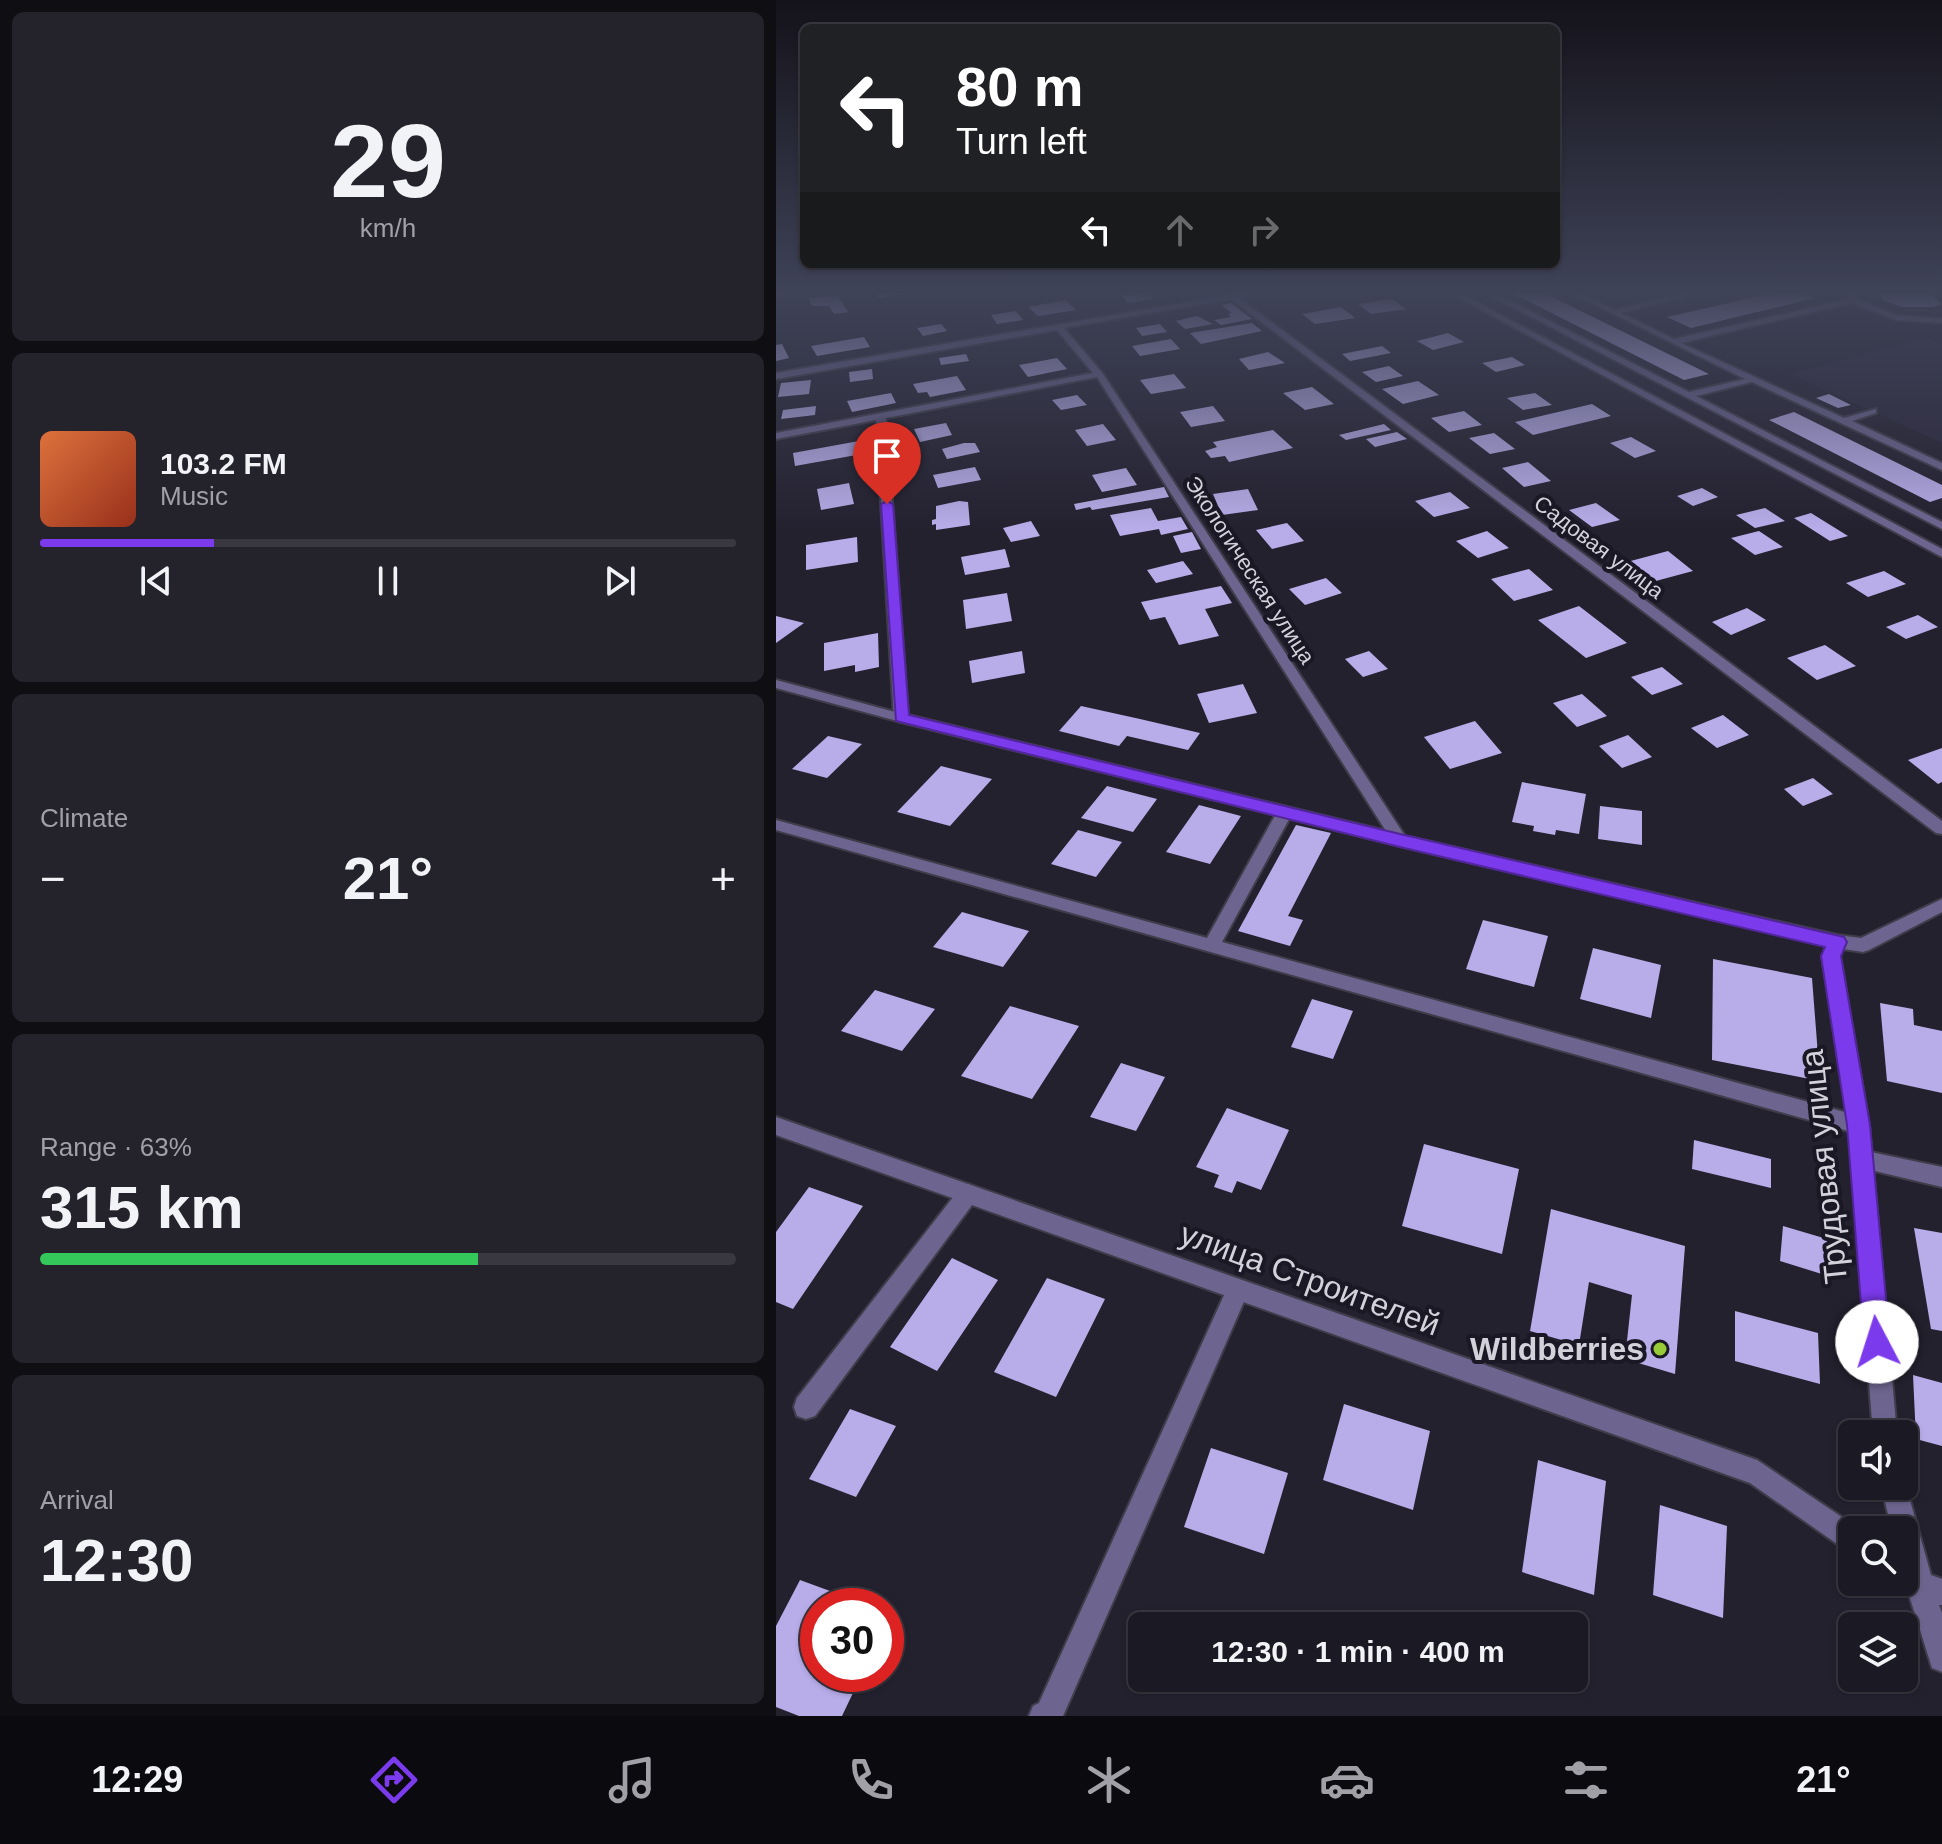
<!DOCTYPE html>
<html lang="en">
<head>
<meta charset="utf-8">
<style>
	:root { --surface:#1b1923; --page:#24222b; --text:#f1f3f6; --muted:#a0a0a6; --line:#393841; --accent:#7c3aed }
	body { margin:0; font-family:Helvetica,sans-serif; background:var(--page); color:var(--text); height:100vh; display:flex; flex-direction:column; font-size:30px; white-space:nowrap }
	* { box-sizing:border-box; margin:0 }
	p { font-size:26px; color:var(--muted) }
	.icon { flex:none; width:44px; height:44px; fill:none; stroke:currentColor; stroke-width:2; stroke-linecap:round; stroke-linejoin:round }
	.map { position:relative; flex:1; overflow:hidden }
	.panel { display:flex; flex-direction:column; gap:12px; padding:12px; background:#0f0e13; width:776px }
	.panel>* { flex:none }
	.banner { position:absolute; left:24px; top:24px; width:760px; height:244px; border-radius:12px; box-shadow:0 2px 6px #0004,0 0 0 2px var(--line); background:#202124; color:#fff; overflow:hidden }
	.tools { position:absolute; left:1062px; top:1420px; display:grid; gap:16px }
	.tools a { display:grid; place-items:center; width:80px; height:80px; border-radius:12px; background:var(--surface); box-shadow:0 2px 6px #0004,0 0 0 2px var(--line); font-size:40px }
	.speed { position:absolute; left:24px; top:1588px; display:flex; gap:16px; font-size:40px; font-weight:700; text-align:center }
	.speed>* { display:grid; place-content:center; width:104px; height:104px; border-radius:50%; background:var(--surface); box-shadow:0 2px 6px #0004,0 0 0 2px var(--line); line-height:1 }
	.speed .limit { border:12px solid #d22; background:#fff; color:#111 }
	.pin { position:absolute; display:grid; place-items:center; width:68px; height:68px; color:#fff; margin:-82px -34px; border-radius:50% 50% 50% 0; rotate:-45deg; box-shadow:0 0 8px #0007 }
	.pin .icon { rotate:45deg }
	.me { position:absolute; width:88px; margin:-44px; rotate:355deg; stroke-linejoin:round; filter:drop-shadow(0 0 6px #0008) }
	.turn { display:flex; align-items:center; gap:28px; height:168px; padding:0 24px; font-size:36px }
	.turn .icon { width:104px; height:104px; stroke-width:2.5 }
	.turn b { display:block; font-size:56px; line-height:68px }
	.lanes { display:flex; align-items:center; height:76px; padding:0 24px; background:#0003; justify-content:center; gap:40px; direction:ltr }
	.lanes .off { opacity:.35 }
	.big { font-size:60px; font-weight:700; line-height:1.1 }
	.panel .widget { flex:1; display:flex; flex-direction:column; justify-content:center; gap:12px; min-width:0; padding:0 28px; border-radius:12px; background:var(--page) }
	.panel .dial { align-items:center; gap:0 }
	.dial b { font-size:104px; line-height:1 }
	.song { display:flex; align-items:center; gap:24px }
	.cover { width:96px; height:96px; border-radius:12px; background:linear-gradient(135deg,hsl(20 70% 55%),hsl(10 70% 35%)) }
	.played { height:8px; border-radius:4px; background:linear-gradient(90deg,var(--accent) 25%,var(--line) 25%) }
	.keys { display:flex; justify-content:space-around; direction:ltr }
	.heat { display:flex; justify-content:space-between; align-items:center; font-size:44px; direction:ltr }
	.charge { height:12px; border-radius:6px; background:linear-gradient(90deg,#34c759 63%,var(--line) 0) }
	.trip { position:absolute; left:352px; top:1612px; width:460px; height:80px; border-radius:12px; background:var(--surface); box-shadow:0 2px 6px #0004,0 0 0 2px var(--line); font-weight:700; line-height:80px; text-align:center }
	.tabs { display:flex; height:128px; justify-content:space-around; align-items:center; background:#0b0a0e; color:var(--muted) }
	.tabs .icon { width:56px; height:56px }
	.tabs .current { color:var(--accent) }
	.tabs b { font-size:36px; color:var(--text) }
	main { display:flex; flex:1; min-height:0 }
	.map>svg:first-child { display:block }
	.built { fill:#2b273b }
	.building { fill:#b8ade9 }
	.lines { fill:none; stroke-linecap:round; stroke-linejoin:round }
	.service-casing { stroke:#403d4b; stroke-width:4 }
	.minor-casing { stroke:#403d4b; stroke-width:4 }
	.service { fill:#6d658f; fill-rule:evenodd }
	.minor { fill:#6d658f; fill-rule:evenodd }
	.route { fill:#7c3aed; stroke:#51269a; stroke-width:2 }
	.poi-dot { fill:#98cb37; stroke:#1a1825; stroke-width:3 }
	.labels { text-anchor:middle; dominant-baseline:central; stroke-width:8; stroke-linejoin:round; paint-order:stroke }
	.far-street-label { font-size:22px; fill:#d3d2db; stroke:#1a1825 }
	.near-street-label { font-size:32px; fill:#d3d2db; stroke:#1a1825 }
	.near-poi-label { font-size:32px; font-weight:bold; fill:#d3d2db; stroke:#1a1825; text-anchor:end }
</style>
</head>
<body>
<main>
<section class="panel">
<div class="widget dial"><b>29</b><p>km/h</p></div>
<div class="widget">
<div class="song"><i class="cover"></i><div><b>103.2 FM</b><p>Music</p></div></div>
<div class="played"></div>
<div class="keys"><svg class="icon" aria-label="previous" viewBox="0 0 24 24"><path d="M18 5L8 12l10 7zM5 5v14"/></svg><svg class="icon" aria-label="pause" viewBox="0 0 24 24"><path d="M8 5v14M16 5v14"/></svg><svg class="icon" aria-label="next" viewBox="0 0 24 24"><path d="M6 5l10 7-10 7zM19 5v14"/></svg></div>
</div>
<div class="widget"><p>Climate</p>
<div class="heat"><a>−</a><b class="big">21°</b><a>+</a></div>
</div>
<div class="widget"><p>Range · 63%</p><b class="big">315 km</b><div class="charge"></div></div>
<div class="widget"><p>Arrival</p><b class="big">12:30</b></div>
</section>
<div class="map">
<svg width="1166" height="1716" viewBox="0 0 1166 1716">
	<rect width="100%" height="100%" fill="#24212f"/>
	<path class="built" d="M 1151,337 L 1166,343 L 1166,443 L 1015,374 Z"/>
	<path class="building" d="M 97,290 L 141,290 L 141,292 L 102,298 Z
		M 730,290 L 762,290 L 933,374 L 908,380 Z
		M 1009,290 L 1018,290 L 1039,298 L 915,328 L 891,317 Z
		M 1100,290 L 1149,290 L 1166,304 L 1157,307 L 1126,307 L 1107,300 Z
		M 369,291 L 377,299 L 352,303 L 345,295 Z
		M 62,296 L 72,312 L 58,314 L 53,306 L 36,306 L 32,298 Z
		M 616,299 L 630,309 L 595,314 L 582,304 Z
		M 290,300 L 300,310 L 262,316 L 252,307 Z
		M 455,303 L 476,319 L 445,325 L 438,320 L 455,317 L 452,314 L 456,313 L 445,305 Z
		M 565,307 L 579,318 L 539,324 L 526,314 Z
		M 240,311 L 247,320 L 221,324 L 215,315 Z
		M 421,316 L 437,324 L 409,329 L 400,321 Z
		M 476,323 L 486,331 L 425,344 L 414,333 Z
		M 165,324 L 171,331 L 147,336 L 141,328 Z
		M 384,324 L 391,332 L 366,336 L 360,328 Z
		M 672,333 L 688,342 L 657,350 L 641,341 Z
		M 88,337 L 94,347 L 41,356 L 35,346 Z
		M 395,339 L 404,349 L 364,356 L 356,346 Z
		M 6,344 L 13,358 L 0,361 L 0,345 Z
		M 606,346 L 615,353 L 574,361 L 566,354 Z
		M 492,352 L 509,363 L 473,370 L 463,359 Z
		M 190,354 L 193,361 L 165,365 L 163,358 Z
		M 736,357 L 749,365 L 720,372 L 706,363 Z
		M 281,358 L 291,369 L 252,377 L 243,365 Z
		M 613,366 L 627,376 L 600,382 L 586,372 Z
		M 96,369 L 97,379 L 74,382 L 73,372 Z
		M 398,374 L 410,388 L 375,394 L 364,380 Z
		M 181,376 L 190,390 L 154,397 L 151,392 L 142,393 L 137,384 Z
		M 35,380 L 33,394 L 2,397 L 5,383 Z
		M 642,381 L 663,395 L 627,404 L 606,389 Z
		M 536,387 L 558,404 L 529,410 L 507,393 Z
		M 115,393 L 120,403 L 76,412 L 71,401 Z
		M 759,393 L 776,405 L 747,410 L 731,398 Z
		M 1053,394 L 1075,405 L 1062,408 L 1040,398 Z
		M 301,395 L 311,405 L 285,410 L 276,400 Z
		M 816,404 L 835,416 L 757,435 L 739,422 Z
		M 40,406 L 39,415 L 5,419 L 7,410 Z
		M 437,406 L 449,421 L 415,427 L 404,412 Z
		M 688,411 L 706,425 L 673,432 L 655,418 Z
		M 1018,412 L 1166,485 L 1166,498 L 1154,502 L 993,420 Z
		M 170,423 L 176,435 L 144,442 L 138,429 Z
		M 327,424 L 340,440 L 311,446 L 299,430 Z
		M 608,424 L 615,430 L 570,440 L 563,435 Z
		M 497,430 L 517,448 L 453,462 L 449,456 L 435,458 L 429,451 L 441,447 L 437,442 Z
		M 621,432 L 631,439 L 599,447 L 590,439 Z
		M 718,433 L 739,449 L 714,454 L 693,438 Z
		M 855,437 L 880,451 L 859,458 L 834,443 Z
		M 83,441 L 86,454 L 19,466 L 17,453 Z
		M 188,443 L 199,443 L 204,452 L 171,459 L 166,449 Z
		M 752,462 L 775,481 L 748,487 L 726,468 Z
		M 199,467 L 205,480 L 162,488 L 157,475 Z
		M 350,468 L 361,485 L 326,492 L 316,475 Z
		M 73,483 L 78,504 L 45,510 L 41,489 Z
		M 388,487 L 393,497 L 316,510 L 314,507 L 300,510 L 298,504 Z
		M 926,488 L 942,497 L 917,506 L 901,496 Z
		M 472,489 L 482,510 L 446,515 L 437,494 Z
		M 674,492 L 694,508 L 658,517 L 639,501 Z
		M 183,501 L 192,502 L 194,525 L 160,530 L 160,524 L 156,525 L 156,520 L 160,519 L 160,506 Z
		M 820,503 L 844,520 L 816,527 L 793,510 Z
		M 375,508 L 382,521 L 405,517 L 412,529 L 385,535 L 383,529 L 344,536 L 334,515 Z
		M 989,508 L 1009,521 L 979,528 L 960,515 Z
		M 1035,513 L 1072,536 L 1054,541 L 1018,518 Z
		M 255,521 L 264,536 L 235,542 L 227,528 Z
		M 511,523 L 528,541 L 496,549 L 480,530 Z
		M 711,531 L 733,548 L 702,558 L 680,541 Z
		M 983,531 L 1007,547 L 979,555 L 955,538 Z
		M 416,532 L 425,549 L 405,553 L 397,536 Z
		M 81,537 L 82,562 L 30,570 L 30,545 Z
		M 229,549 L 234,567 L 189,575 L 185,557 Z
		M 892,551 L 917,571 L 876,582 L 851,562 Z
		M 407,561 L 417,574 L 380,583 L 371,570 Z
		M 753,569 L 777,590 L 738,601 L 715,579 Z
		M 1108,571 L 1130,584 L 1092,597 L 1070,583 Z
		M 550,578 L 566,593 L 529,605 L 513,589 Z
		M 445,586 L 456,603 L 429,609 L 443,636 L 403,645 L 389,617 L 374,620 L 365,602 Z
		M 231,593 L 236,621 L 190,629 L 187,600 Z
		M 803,606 L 851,643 L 810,658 L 762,620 Z
		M 971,608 L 990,620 L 955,635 L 936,622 Z
		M 1142,615 L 1162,627 L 1130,639 L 1110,627 Z
		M 0,616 L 28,623 L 0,643 Z
		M 102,633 L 103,667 L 79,672 L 79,665 L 48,671 L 48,643 Z
		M 1049,645 L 1080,666 L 1041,680 L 1011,658 Z
		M 246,651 L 249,673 L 196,683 L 193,661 Z
		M 593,651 L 612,669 L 587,677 L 569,659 Z
		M 886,667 L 907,684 L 876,695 L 855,677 Z
		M 467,684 L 481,713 L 433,723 L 421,694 Z
		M 806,694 L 831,716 L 801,727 L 777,703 Z
		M 305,706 L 364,719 L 424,733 L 412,750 L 351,736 L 343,746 L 283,731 Z
		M 947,715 L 973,735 L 941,748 L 915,728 Z
		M 699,721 L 726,753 L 674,769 L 648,737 Z
		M 852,735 L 876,757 L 846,768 L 823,746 Z
		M 52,736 L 86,744 L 51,778 L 16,769 Z
		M 1166,748 L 1166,782 L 1162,784 L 1132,760 Z
		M 165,766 L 216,779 L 174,826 L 121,812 Z
		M 1037,778 L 1057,794 L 1027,806 L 1008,789 Z
		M 746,782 L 810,794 L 803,834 L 780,830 L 779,835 L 757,831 L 758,826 L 736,822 Z
		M 331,786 L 381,799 L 357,832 L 305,818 Z
		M 423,805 L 465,816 L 434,864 L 390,852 Z
		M 824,806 L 866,811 L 866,845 L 822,839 Z
		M 520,825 L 555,833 L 512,916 L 527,920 L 514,946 L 462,931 Z
		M 302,830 L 346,842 L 320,877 L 275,864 Z
		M 186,912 L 253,931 L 227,967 L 157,947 Z
		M 707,920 L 772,936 L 758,987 L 690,969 Z
		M 817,948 L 885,965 L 875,1018 L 804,999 Z
		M 937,959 L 1036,978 L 1044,1081 L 936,1060 Z
		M 99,990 L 159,1009 L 126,1051 L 65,1031 Z
		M 536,999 L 577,1011 L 557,1059 L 515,1047 Z
		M 1104,1003 L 1137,1009 L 1138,1025 L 1166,1031 L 1166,1093 L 1111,1081 Z
		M 234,1006 L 303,1026 L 256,1099 L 185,1076 Z
		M 345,1063 L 389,1077 L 360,1131 L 314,1117 Z
		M 451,1108 L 513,1130 L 485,1190 L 461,1181 L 456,1193 L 438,1187 L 443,1175 L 420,1167 Z
		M 918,1140 L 995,1159 L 995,1188 L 916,1169 Z
		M 648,1144 L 743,1169 L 726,1254 L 626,1226 Z
		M 33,1187 L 87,1206 L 17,1309 L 0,1302 L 0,1232 Z
		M 775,1209 L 909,1246 L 899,1374 L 849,1359 L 856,1295 L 813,1282 L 803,1345 L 754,1331 Z
		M 1007,1226 L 1051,1239 L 1049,1275 L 1004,1261 Z
		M 1138,1228 L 1166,1233 L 1166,1331 L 1155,1329 Z
		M 176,1258 L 222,1280 L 161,1371 L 114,1347 Z
		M 271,1278 L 329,1299 L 280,1397 L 218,1372 Z
		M 959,1311 L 1042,1333 L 1044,1384 L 959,1361 Z
		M 1137,1375 L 1166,1383 L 1166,1446 L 1140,1439 Z
		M 568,1404 L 654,1431 L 637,1510 L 547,1480 Z
		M 74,1409 L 120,1426 L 80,1497 L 33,1479 Z
		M 435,1448 L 512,1473 L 488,1554 L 408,1527 Z
		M 762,1460 L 830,1481 L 818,1595 L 746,1572 Z
		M 884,1505 L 951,1526 L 947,1618 L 877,1595 Z
		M 24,1580 L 95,1606 L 42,1606 L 42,1674 L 86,1674 L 66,1716 L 23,1716 L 0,1707 L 0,1626 Z"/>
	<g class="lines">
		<defs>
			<path id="service" d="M 703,290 L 713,290 L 913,392 L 969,379 L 789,290 L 799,290 L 838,310 L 922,290 L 936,290 L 845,313 L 898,339 L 1073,299 L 1071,292 L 1074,290 L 1078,290 L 1081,299 L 1120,315 L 1166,319 L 1166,323 L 1120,320 L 1076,303 L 905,343 L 1068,418 L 1100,409 L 1100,413 L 1076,421 L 1166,463 L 1166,470 L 976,382 L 920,396 L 1166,522 L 1166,529 Z
				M 0,680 L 130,715 L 132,718 L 125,722 L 0,688 Z
				M 509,807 L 517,812 L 446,942 L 1083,1116 L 1090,1119 L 1093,1125 L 1090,1131 L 1083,1134 L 0,830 L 0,820 L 431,938 L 501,812 Z
				M 1085,1150 L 1166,1167 L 1166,1187 L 1078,1166 L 1075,1159 L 1078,1152 Z
				M 192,1184 L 199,1187 L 203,1194 L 199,1201 L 39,1416 L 30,1419 L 21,1416 L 18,1407 L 21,1398 L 185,1187 Z
				M 462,1279 L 470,1282 L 473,1290 L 287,1716 L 253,1716 L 257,1706 L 263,1703 L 454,1282 Z"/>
			<path id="minor" d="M 18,290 L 37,290 L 0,297 L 0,293 Z
				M 482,290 L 499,290 L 463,298 L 1166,821 L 1166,834 L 1160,833 L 455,299 L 288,328 L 327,374 L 629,836 L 1061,935 L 1085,938 L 1166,899 L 1166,912 L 1093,950 L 1087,952 L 1067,949 L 1064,956 L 1093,1125 L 1121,1434 L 1097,1434 L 1073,1125 L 1046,956 L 1051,946 L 624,846 L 125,722 L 118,718 L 100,420 L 0,439 L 0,433 L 317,373 L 281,330 L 0,379 L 0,373 ZM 321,377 L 610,831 L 132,715 L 110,418 Z
				M 668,290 L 678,290 L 1166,549 L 1166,557 Z
				M 0,1117 L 981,1460 L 1085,1530 L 1076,1530 L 1076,1552 L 1067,1548 L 974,1483 L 0,1135 Z
				M 1128,1479 L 1155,1575 L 1166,1579 L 1166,1605 L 1163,1605 L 1166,1613 L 1166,1672 L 1156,1668 L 1133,1595 L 1118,1582 L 1128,1582 L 1128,1530 L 1116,1530 L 1105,1486 L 1128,1486 Z"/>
		</defs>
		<use href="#service" class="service-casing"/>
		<use href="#minor" class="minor-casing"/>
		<use href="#service" class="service"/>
		<use href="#minor" class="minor"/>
	</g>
	<linearGradient id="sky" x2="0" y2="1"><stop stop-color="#14121a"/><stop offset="0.55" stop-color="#3f4358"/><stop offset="1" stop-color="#3f4358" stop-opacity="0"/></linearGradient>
	<rect width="1166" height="530" fill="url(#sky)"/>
	<path class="route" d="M 111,501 L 117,504 L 133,715 L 624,834 L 1068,937 L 1071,942 L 1065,956 L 1094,1125 L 1114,1342 L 1111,1352 L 1101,1356 L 1092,1352 L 1088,1342 L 1071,1125 L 1045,956 L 1049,947 L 624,847 L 120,721 L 105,504 Z"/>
	<circle class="poi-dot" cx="884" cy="1349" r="8"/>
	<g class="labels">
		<g class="far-street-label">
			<text transform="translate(823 547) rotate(37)">Садовая улица</text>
			<text transform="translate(474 570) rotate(57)">Экологическая улица</text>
		</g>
		<g class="near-street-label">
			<text transform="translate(1048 1167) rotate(-96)">Трудовая улица</text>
			<text transform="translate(534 1279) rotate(20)">улица Строителей</text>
		</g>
		<g class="near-poi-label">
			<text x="868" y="1349">Wildberries</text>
		</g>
	</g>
</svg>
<div class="tools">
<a><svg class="icon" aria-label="sound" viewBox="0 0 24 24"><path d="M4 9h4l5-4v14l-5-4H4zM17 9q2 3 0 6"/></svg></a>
<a><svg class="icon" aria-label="search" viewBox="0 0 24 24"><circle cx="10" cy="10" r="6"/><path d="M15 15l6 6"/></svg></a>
<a><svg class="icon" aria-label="layers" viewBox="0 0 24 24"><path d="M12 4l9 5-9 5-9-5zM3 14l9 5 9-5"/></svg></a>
</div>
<div class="speed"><div class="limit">30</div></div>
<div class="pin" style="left:111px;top:504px;background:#d93025"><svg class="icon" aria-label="arrive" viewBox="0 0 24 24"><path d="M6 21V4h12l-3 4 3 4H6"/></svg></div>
<svg class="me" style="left:1101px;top:1342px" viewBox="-20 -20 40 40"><circle r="19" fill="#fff"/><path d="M0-13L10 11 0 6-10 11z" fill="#7c3aed"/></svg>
<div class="trip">12:30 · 1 min · 400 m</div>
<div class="banner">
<div class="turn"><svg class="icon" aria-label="left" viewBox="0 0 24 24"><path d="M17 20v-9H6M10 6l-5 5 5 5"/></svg><div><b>80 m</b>Turn left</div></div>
<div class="lanes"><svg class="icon" aria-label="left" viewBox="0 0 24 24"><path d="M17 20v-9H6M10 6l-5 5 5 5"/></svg><svg class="icon off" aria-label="ahead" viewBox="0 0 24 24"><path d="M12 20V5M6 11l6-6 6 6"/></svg><svg class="icon off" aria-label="right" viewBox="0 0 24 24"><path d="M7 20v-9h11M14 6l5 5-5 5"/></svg></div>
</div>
</div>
</main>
<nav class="tabs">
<b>12:29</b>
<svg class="icon current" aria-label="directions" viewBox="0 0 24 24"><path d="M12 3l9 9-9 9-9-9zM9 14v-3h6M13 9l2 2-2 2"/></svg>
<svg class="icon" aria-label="music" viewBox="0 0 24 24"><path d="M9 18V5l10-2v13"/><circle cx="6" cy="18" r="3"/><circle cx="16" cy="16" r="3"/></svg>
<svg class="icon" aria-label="phone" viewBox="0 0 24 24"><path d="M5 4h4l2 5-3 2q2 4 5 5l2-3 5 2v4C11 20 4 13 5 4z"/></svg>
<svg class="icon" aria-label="climate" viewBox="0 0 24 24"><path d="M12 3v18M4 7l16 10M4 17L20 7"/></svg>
<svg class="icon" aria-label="car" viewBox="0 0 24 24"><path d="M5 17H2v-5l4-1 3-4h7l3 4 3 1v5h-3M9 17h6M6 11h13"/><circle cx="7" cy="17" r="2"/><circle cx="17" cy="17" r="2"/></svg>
<svg class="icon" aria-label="filters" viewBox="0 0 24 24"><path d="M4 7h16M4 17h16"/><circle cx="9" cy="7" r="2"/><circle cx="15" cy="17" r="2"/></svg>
<b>21°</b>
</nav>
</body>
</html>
